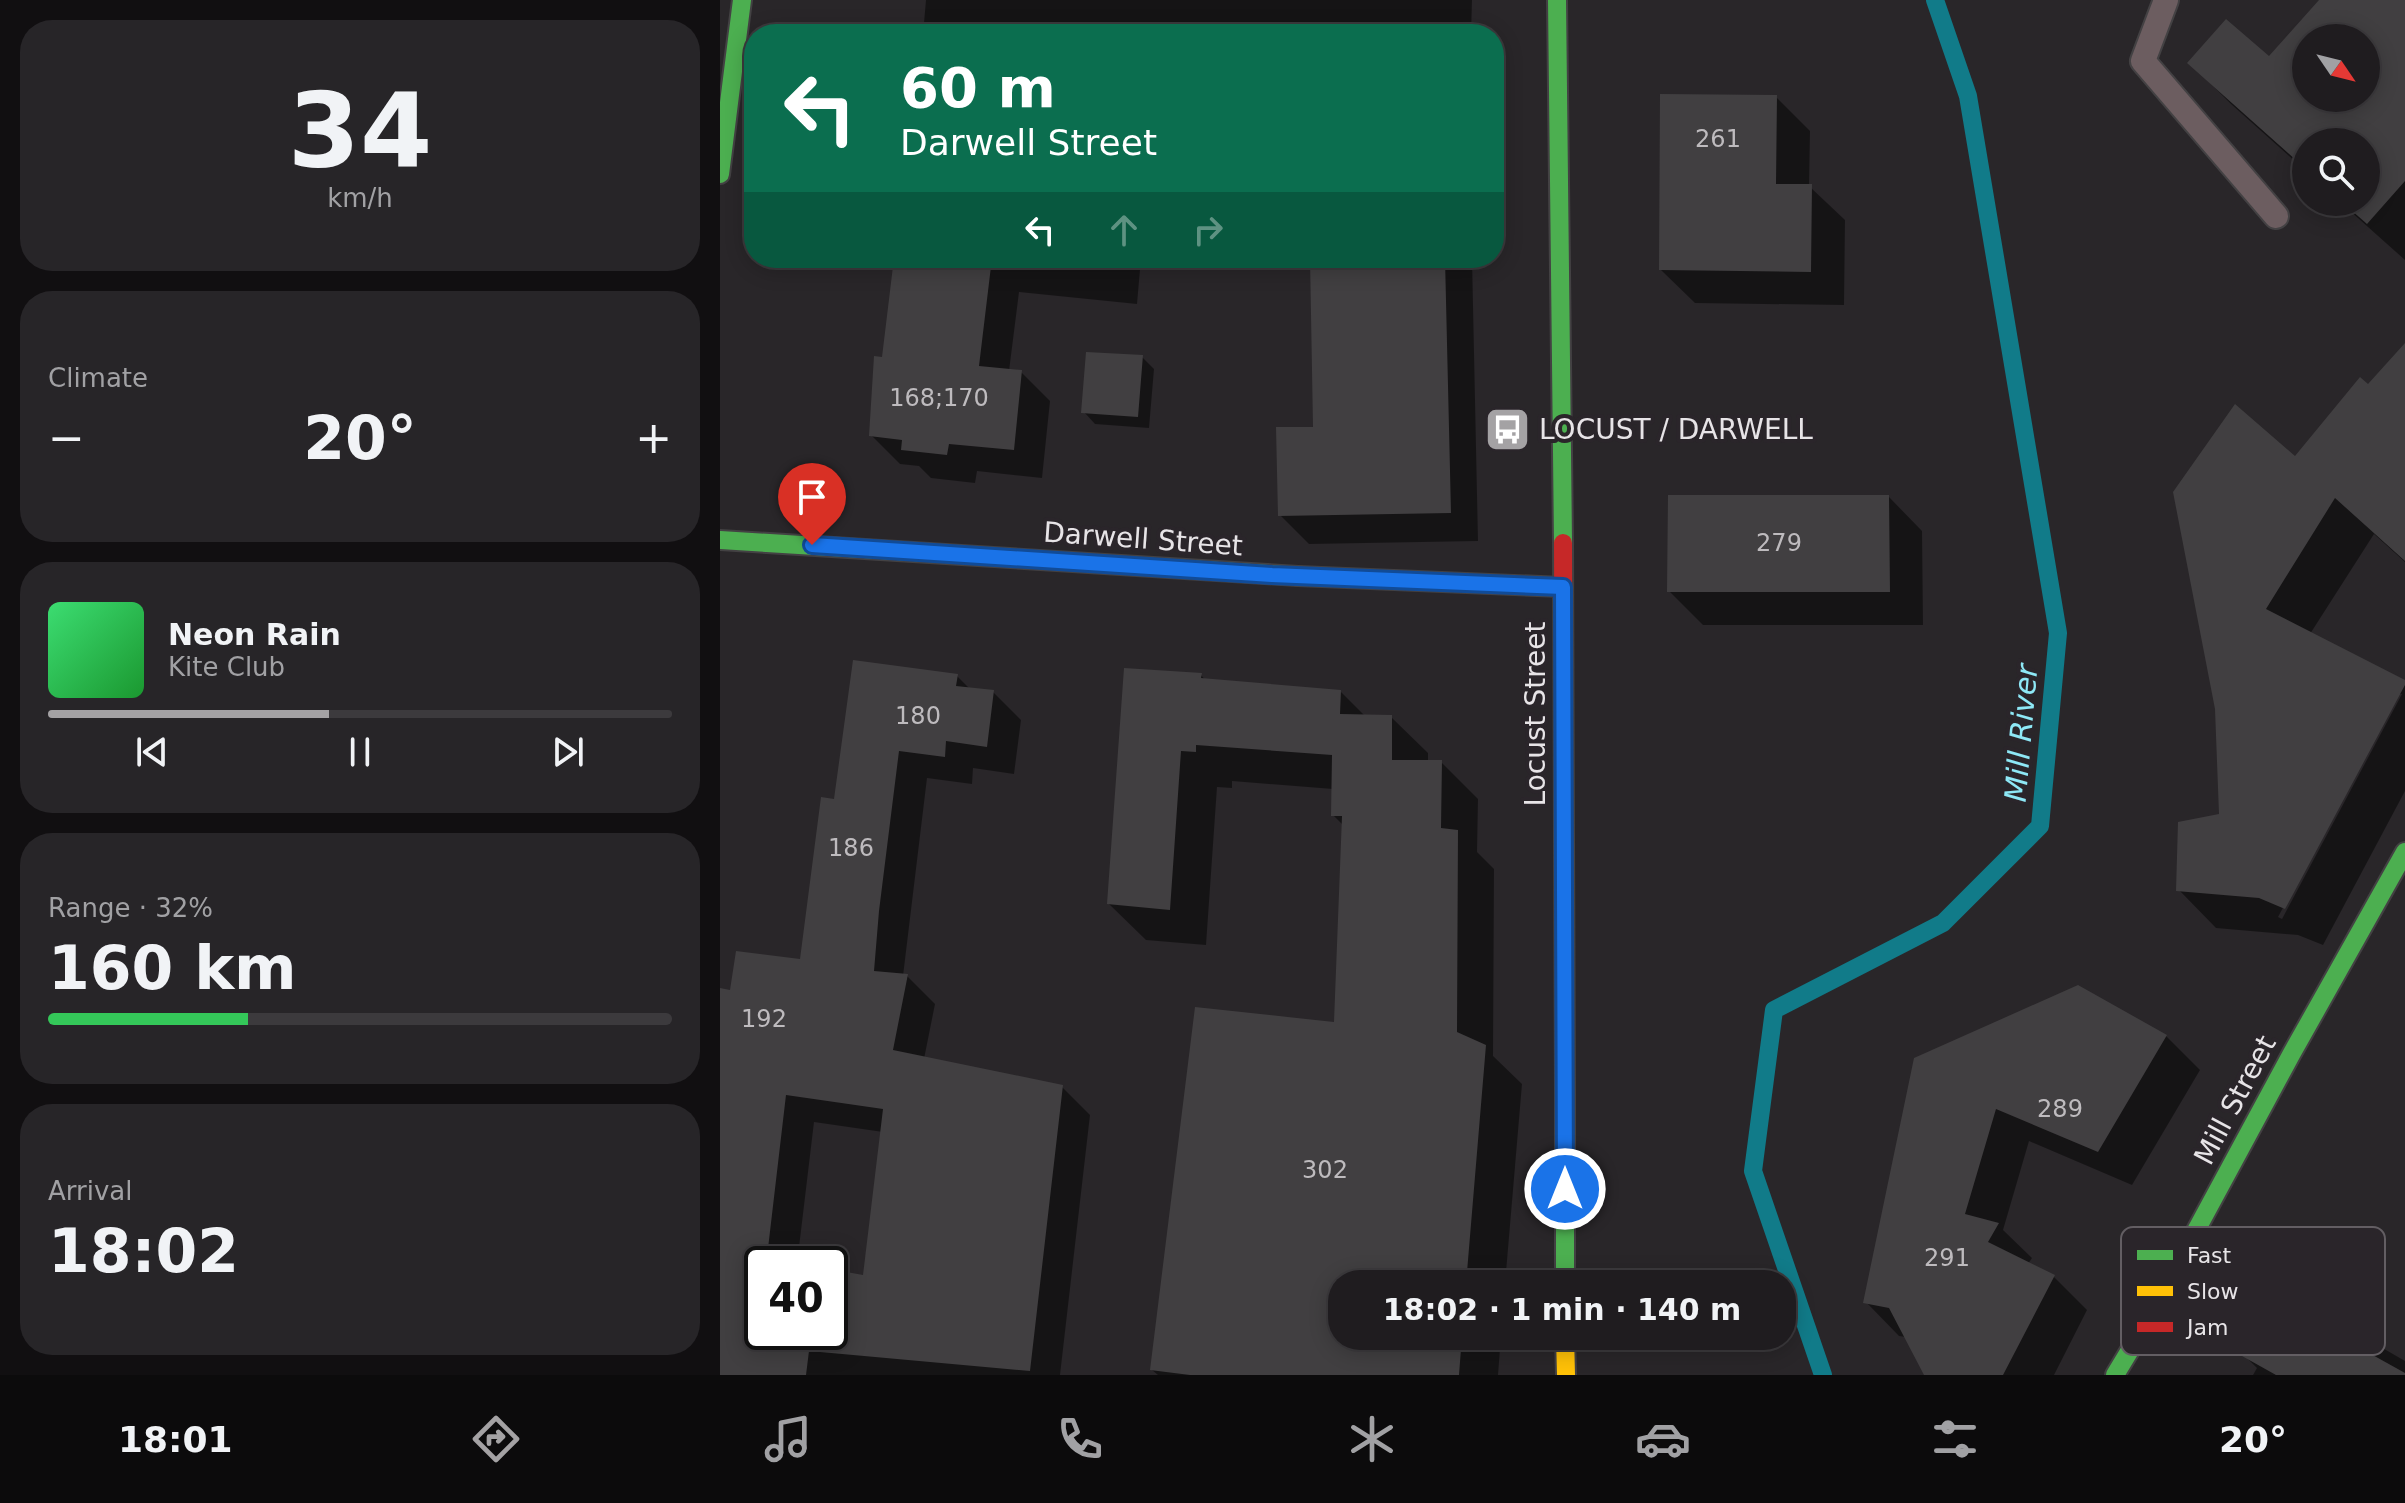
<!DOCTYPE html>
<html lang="en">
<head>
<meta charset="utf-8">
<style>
	:root { --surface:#1f1c1f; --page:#272528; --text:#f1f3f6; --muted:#a1a1a4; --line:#3c3a3d; --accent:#a4a2a4 }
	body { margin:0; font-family:"DejaVu Sans",sans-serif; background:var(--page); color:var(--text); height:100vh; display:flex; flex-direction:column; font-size:30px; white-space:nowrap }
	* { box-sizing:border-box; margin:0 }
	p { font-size:26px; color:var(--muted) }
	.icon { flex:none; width:44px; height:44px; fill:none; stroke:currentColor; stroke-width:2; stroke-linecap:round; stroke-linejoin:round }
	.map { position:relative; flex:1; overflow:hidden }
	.drawer { display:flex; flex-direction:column; gap:20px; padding:20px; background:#110f11; width:720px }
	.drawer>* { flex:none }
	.guide { position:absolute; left:24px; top:24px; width:760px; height:244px; border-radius:32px; box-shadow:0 4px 20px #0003,0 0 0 2px var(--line); background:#0b6e4f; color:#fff; overflow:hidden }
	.needle { width:52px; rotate:125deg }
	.tools { position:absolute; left:1572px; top:24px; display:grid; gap:16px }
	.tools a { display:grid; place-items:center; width:88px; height:88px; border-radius:50%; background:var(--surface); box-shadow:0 4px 20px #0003,0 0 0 2px var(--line); font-size:40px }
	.speed { position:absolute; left:24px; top:1246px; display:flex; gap:16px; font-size:40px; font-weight:700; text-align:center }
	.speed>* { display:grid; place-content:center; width:104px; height:104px; border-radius:50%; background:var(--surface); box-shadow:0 4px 20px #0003,0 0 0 2px var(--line); line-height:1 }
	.speed .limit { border:4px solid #111; border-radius:12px; background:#fff; color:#111 }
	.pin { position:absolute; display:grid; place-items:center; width:68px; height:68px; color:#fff; margin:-82px -34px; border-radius:50% 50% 50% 0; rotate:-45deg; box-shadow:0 0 8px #0007 }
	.pin .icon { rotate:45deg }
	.me { position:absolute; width:88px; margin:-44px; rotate:0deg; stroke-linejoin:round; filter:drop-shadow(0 0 6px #0008) }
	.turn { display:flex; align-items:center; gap:28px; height:168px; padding:0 24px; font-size:36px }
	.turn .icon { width:104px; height:104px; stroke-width:2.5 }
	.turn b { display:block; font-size:56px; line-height:68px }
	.lanes { display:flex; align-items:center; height:76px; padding:0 24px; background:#0003; justify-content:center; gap:40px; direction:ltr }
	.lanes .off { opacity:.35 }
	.big { font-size:60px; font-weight:600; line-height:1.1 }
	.drawer .card { flex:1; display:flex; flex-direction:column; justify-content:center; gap:12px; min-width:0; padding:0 28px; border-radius:32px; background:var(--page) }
	.drawer .dial { align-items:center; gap:0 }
	.dial b { font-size:104px; line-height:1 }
	.song { display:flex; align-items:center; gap:24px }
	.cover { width:96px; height:96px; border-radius:12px; background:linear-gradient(135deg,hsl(140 70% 55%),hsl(130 70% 35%)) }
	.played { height:8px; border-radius:4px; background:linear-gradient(90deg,var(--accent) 45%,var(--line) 45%) }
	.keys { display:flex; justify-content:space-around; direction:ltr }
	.heat { display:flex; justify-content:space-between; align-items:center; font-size:44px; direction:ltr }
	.charge { height:12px; border-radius:6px; background:linear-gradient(90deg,#34c759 32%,var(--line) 0) }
	.trip { position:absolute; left:608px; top:1270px; width:468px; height:80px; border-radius:32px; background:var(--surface); box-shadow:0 4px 20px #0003,0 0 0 2px var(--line); font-weight:600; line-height:80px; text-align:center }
	.menu { display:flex; height:128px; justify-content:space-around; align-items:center; background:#0c0b0c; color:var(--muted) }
	.menu .icon { width:56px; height:56px }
	.menu .current { color:var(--accent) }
	.menu b { font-size:36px; color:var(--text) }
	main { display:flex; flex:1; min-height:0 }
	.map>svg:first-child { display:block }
	.shadow { fill:#0007; fill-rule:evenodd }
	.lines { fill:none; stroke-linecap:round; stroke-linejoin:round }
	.stream { stroke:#117b89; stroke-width:18 }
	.building { fill:#413f41; fill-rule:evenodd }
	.lane-casing { stroke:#434143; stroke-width:28 }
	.fast-casing { stroke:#434143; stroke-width:22 }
	.slow-casing { stroke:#434143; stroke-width:22 }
	.jam-casing { stroke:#434143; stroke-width:22 }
	.lane { stroke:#6c5d60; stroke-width:24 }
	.fast { stroke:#4caf50; stroke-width:18 }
	.slow { stroke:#ffc107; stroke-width:18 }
	.jam { stroke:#c62828; stroke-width:18 }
	.route-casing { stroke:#114b97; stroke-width:20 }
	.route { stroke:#1a73e8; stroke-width:14 }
	.labels { text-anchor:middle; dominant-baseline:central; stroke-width:8; stroke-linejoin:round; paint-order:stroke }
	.number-label { font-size:24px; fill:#bebbbe }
	.poi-label { font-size:28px; fill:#e7e4e7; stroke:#2a252a; text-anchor:start }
	.street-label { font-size:28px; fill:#e7e4e7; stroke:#2a252a }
	.water-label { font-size:30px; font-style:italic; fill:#8ee8f6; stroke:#2a252a }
	.key { fill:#2a252a; stroke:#635e63; stroke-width:2 }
	.key-label { font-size:22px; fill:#e7e4e7 }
</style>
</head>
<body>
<main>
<section class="drawer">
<div class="card dial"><b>34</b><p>km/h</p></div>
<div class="card"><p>Climate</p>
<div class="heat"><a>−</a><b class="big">20°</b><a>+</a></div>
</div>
<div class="card">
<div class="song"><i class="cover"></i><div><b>Neon Rain</b><p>Kite Club</p></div></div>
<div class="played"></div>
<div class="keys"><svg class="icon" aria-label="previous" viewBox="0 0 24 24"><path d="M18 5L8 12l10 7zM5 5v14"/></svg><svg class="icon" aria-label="pause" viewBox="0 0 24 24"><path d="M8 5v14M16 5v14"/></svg><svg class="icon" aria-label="next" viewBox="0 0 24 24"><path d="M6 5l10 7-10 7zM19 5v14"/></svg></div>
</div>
<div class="card"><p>Range · 32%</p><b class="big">160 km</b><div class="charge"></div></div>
<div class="card"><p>Arrival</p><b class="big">18:02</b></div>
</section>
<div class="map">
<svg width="1685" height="1375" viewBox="0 0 1685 1375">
	<rect width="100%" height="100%" fill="#292629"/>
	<path class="shadow" d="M 206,0 L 752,0 L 751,34 L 203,34 Z
		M 1602,0 L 1685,0 L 1685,260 L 1620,202 L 1646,202 L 1646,142 L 1586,142 L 1586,171 L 1511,104 L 1470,63 L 1549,59 ZM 1586,38 L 1646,38 L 1646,98 L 1586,98 Z
		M 1056,97 L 1090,131 L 1089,186 L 1125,220 L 1124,305 L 975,303 L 941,270 Z
		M 176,258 L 421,258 L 417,304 L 299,292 L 289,371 L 301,372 L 330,401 L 322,478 L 257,471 L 255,483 L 211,478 L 199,466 L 180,464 L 151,435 L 164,359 Z
		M 621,258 L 752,258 L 758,541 L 589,544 L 560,515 L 595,429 Z
		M 1685,346 L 1685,562 L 1654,534 L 1590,634 L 1685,682 L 1685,791 L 1603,945 L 1578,935 L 1496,928 L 1459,890 L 1501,815 L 1575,459 L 1649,387 ZM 1678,694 L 1682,694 L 1562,919 L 1558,917 Z
		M 422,357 L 434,369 L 429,428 L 375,424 L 364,412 Z
		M 1169,497 L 1202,531 L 1203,625 L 983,625 L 949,591 Z
		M 481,675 L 486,681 L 620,691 L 645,716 L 671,717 L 708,753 L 708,762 L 721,762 L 758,799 L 757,852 L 774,869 L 773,1056 L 802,1084 L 785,1284 L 622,1284 L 622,1336 L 781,1336 L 778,1375 L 438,1375 L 432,1370 L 616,1024 L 624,826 L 613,815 L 613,789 L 512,781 L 512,788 L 497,787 L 486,945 L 426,940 L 389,904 Z
		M 237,676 L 251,690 L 273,692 L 301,720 L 294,774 L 253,768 L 252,784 L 207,778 L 183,976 L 187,976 L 215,1004 L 204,1059 L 342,1087 L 370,1115 L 340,1375 L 0,1375 L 0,990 L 12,992 L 82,962 L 116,801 ZM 94,1122 L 163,1132 L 145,1278 L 110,1271 L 110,1332 L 42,1332 L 42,1264 L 77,1264 Z
		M 1446,1036 L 1480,1070 L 1412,1185 L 1309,1141 L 1283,1230 L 1312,1258 L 1308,1264 L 1333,1276 L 1367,1310 L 1334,1375 L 1206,1375 L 1186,1337 L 1179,1336 L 1146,1302 L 1196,1059 Z
		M 1640,1335 L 1685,1361 L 1685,1375 L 1533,1375 L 1537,1368 L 1525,1356 L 1633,1347 Z"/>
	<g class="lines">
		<path class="stream" d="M 1103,1375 L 1033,1171 L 1054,1010 L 1223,923 L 1320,826 L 1338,633 L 1248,96 L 1215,0"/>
	</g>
	<path class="building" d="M 1599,0 L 1685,0 L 1685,181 L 1647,224 L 1622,202 L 1646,202 L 1646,142 L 1586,142 L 1586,169 L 1467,63 L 1506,19 L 1549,56 ZM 1586,38 L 1646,38 L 1646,98 L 1586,98 Z
		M 940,94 L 1057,95 L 1056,184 L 1092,184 L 1091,272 L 939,270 Z
		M 174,258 L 272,258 L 259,366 L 302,370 L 294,450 L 229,444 L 227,455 L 181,450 L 182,440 L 149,436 L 154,356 L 162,357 Z
		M 590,258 L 725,258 L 731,513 L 558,516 L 556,427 L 593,427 Z
		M 1685,343 L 1685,561 L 1615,498 L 1546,609 L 1685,680 L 1685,685 L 1565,909 L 1539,898 L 1456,891 L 1458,822 L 1499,814 L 1495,709 L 1453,492 L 1515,404 L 1575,456 L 1640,377 L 1648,384 Z
		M 366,352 L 423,355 L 418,417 L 361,413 Z
		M 948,495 L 1169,495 L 1170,592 L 947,592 Z
		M 133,660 L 238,674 L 236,686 L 274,690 L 267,747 L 226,741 L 225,757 L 179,751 L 159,911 L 154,971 L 188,974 L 173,1050 L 343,1085 L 310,1371 L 89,1351 L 86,1375 L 0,1375 L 0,988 L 10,990 L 16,951 L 80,959 L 101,797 L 114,799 ZM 66,1095 L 163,1109 L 143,1275 L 110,1269 L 110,1332 L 42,1332 L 42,1264 L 85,1264 L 47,1257 Z
		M 404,668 L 482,673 L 481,678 L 621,690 L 620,714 L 672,715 L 672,760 L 722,760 L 721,828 L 738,830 L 737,1032 L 766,1045 L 746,1284 L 622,1284 L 622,1336 L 742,1336 L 739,1375 L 470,1375 L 430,1370 L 475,1007 L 614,1022 L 622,816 L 611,816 L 612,755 L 476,745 L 476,752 L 461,751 L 450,910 L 387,904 Z
		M 1358,985 L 1447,1035 L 1378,1152 L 1276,1109 L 1245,1214 L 1279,1223 L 1268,1242 L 1335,1275 L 1283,1375 L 1204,1375 L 1169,1308 L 1143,1303 L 1194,1058 Z
		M 1554,1300 L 1685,1373 L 1685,1375 L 1556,1375 L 1522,1356 Z"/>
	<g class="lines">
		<defs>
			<path id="lane" d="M 1446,0 L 1423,61 L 1556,216"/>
			<path id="fast" d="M 837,0 L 843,543
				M 0,174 L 22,0
				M 0,540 L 578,576
				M 845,1094 L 845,1284
				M 1395,1375 L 1424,1327 L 1572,1053 L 1685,852"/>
			<path id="slow" d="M 844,839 L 845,1094
				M 845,1336 L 846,1375"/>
			<path id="jam" d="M 843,543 L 844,839
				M 578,576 L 843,587"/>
		</defs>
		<use href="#lane" class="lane-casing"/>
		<use href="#fast" class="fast-casing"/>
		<use href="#slow" class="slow-casing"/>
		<use href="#jam" class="jam-casing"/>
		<use href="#lane" class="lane"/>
		<use href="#fast" class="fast"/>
		<use href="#slow" class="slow"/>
		<use href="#jam" class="jam"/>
	</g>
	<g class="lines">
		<defs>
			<path id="route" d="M 92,545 L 552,575 L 843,587 L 845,1189"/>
		</defs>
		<use href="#route" class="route-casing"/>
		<use href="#route" class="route"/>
	</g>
	<defs>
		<symbol id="bus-square" viewBox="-11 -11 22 22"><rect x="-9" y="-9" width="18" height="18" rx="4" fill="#a4a2a4" stroke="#2a252a"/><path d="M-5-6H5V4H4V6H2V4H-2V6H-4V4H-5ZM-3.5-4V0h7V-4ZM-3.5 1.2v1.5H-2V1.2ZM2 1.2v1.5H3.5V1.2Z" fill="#fff"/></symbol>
	</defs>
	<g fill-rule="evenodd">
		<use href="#bus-square" x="762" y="404" width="51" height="51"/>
	</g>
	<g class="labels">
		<g class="number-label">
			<text x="998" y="139">261</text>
			<text x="219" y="398">168;170</text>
			<text x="1059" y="543">279</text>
			<text x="198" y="716">180</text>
			<text x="131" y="848">186</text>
			<text x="44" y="1019">192</text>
			<text x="1340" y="1109">289</text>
			<text x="605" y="1170">302</text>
			<text x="1227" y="1258">291</text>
		</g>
		<g class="poi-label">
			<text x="819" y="429">LOCUST / DARWELL</text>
		</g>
		<g class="street-label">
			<text transform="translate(423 539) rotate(4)">Darwell Street</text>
			<text transform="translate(815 714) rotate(-90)">Locust Street</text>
			<text transform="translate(1515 1100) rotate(-62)">Mill Street</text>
		</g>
		<g class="water-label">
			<text transform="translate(1301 733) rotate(-85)">Mill River</text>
		</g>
	</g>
	<rect x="1401" y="1227" width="264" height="128" rx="12" class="key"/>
	<rect x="1417" y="1250" width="36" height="10" fill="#4caf50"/>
	<rect x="1417" y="1286" width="36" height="10" fill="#ffc107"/>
	<rect x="1417" y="1322" width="36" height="10" fill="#c62828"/>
	<g class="key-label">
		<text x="1467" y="1263">Fast</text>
		<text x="1467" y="1299">Slow</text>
		<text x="1467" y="1335">Jam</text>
	</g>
</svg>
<div class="tools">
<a><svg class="needle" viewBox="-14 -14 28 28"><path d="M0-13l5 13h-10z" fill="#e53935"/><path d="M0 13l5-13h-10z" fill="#a1a1a4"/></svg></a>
<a><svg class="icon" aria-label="search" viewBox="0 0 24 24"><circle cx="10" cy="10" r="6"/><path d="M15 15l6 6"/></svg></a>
</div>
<div class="speed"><div class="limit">40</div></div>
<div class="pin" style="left:92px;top:545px;background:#d93025"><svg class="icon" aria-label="arrive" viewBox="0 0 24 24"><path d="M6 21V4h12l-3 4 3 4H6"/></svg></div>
<svg class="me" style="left:845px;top:1189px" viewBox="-20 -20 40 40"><circle r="17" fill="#1a73e8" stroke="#fff" stroke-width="3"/><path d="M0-11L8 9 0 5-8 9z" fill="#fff"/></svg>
<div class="trip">18:02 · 1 min · 140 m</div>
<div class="guide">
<div class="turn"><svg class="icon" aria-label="left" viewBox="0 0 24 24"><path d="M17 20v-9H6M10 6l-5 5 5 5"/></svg><div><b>60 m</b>Darwell Street</div></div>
<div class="lanes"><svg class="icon" aria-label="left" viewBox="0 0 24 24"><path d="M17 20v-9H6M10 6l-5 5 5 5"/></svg><svg class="icon off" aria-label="ahead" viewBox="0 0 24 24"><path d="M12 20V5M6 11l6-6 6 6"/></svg><svg class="icon off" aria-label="right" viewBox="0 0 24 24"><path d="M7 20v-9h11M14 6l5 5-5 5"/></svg></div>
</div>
</div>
</main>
<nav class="menu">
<b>18:01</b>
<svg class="icon current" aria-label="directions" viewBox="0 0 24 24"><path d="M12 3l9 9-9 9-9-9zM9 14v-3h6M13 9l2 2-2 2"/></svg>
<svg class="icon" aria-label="music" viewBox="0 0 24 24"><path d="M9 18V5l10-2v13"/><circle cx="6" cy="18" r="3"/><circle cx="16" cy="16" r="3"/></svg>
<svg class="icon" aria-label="phone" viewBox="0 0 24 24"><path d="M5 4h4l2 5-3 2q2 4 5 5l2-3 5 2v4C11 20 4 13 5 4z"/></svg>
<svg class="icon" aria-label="climate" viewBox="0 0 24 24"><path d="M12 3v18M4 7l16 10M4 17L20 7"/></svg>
<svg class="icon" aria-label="car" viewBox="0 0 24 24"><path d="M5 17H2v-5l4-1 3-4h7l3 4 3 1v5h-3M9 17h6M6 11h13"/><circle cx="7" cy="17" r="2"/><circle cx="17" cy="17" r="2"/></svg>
<svg class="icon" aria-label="filters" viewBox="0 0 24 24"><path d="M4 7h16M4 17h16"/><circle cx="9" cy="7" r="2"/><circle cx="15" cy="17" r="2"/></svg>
<b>20°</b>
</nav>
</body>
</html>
